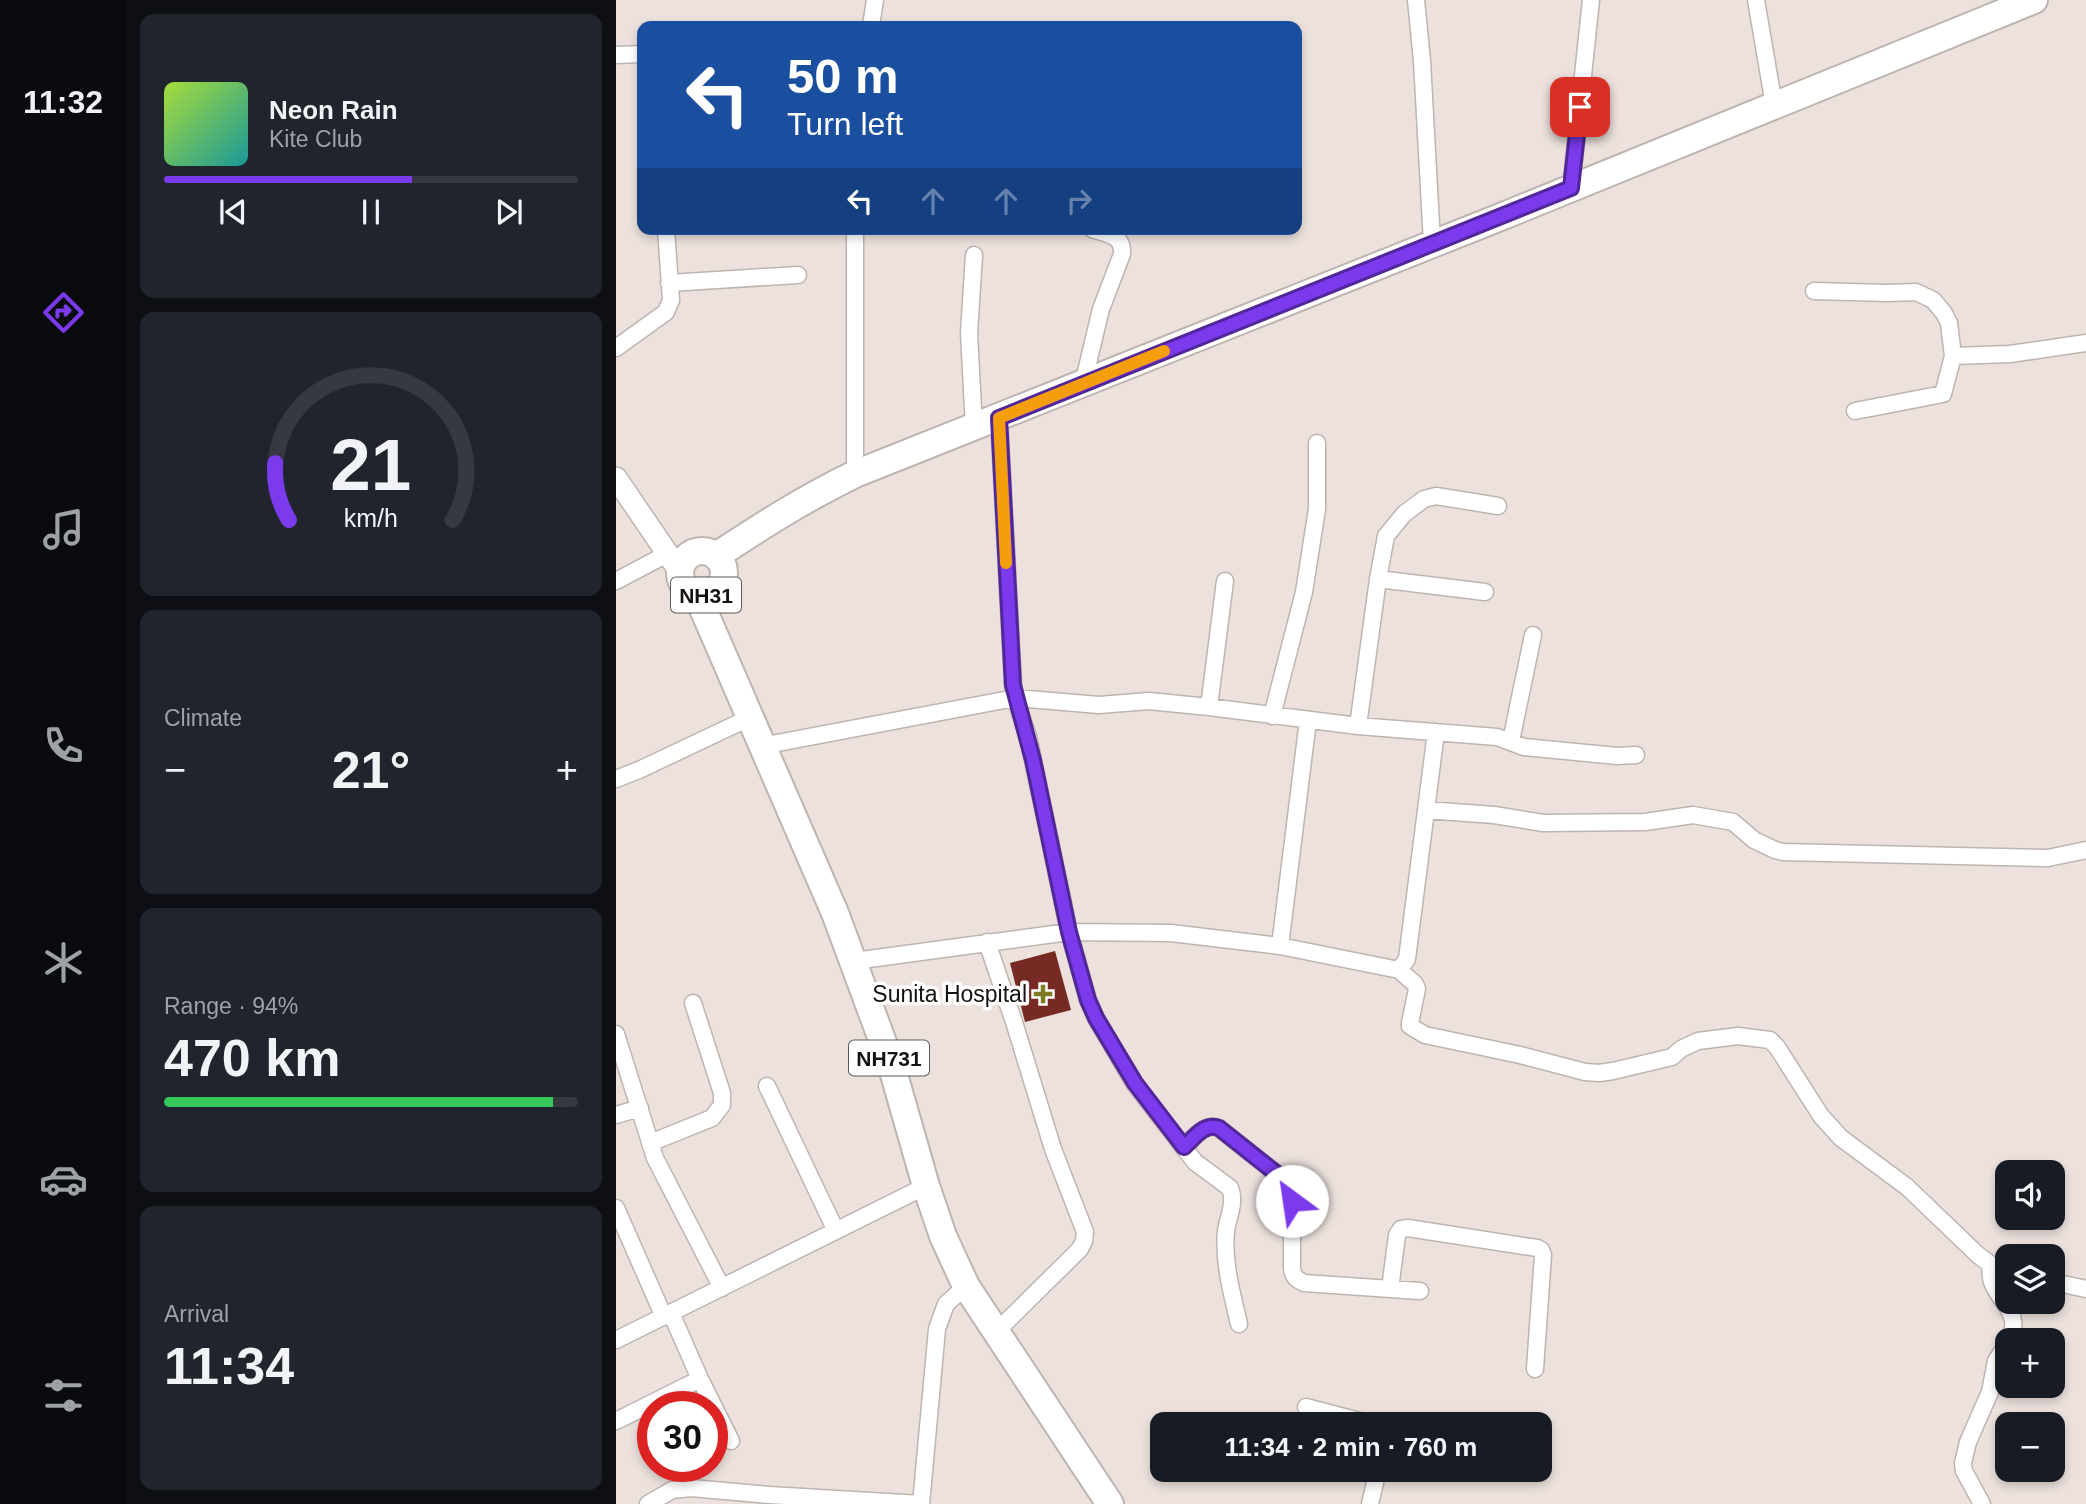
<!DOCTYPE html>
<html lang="en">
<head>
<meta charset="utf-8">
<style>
	:root { --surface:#171b24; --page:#20242c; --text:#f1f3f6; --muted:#9ea1a6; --line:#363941; --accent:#7c3aed }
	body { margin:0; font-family:Helvetica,sans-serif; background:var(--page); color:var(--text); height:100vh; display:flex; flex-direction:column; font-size:26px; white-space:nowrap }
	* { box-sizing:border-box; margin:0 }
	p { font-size:23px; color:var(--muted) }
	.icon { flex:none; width:38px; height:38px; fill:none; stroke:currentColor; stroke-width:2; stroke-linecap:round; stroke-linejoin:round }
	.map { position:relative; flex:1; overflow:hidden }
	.drawer { display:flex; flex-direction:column; gap:14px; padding:14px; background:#0d0f14; width:490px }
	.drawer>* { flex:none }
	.guide { position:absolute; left:21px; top:21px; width:665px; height:214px; border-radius:14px; box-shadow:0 4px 10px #0003; background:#1a4fa0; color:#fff; overflow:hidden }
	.tools { position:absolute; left:1379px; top:1160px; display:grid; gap:14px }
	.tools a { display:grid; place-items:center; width:70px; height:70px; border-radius:14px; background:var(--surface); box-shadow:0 4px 10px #0003; font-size:35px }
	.speed { position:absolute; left:21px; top:1391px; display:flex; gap:14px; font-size:35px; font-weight:700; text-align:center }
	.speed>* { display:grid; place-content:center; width:91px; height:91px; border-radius:50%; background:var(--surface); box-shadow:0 4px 10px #0003; line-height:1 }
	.speed .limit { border:10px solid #d22; background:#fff; color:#111 }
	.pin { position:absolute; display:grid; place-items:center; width:60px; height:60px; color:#fff; margin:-30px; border-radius:14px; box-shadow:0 4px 10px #0006 }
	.me { position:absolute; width:77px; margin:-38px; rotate:329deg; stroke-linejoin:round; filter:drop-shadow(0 0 5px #0008) }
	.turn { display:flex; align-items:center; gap:24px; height:147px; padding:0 35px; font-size:32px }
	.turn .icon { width:91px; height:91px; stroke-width:2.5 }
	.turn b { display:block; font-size:49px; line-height:60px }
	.lanes { display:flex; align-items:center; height:66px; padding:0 35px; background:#0003; justify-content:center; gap:35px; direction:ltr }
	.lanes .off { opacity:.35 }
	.big { font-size:52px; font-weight:800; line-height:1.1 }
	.drawer .tile { flex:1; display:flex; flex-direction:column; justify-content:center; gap:10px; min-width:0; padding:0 24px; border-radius:14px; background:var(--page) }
	.drawer .dial { align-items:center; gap:0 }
	.dial svg { height:182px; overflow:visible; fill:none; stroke:var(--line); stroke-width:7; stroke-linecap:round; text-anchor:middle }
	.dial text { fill:var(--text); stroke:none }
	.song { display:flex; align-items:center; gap:21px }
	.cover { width:84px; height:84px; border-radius:10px; background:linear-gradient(135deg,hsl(80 70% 55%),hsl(180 70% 35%)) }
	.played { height:7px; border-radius:4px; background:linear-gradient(90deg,var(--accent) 60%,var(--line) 60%) }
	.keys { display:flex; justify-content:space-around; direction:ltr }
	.heat { display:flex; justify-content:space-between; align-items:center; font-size:38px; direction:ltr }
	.charge { height:10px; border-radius:5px; background:linear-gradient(90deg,#34c759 94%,var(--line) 0) }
	.trip { position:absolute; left:534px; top:1412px; width:402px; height:70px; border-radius:14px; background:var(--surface); box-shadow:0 4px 10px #0003; font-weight:800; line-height:70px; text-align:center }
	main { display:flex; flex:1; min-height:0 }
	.tabs { display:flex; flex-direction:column; width:126px; justify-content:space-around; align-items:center; background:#090b0e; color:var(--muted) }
	.tabs .icon { width:49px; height:49px }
	.tabs .on { color:var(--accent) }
	.tabs b { font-size:32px; color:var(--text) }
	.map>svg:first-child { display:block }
	.building { fill:#772a23 }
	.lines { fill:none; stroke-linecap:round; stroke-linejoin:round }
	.minor-casing { stroke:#beb4b0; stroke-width:19 }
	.secondary-casing { stroke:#beb4b0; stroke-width:24 }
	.trunk-casing { stroke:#beb4b0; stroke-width:30 }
	.minor { stroke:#fff; stroke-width:16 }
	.secondary { stroke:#fff; stroke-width:21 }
	.trunk { stroke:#fff; stroke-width:26 }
	.route-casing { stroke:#51269a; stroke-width:18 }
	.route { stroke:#7c3aed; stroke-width:12 }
	.slow { stroke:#f59e0b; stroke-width:12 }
	.poi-dot { fill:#7e7c23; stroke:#fff; stroke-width:2.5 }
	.labels { text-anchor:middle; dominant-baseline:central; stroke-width:7; stroke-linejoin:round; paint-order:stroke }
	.shield { fill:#fff; stroke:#5b5958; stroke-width:2 }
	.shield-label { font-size:21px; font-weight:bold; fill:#151210 }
	.poi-label { font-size:23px; fill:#151210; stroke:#fff; text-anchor:end }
</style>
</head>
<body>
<main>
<nav class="tabs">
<b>11:32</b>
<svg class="icon on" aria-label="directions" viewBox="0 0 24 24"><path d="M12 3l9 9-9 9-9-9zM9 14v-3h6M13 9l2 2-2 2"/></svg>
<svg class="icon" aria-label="music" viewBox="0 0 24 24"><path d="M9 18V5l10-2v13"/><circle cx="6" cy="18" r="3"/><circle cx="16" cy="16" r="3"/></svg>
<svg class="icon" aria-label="phone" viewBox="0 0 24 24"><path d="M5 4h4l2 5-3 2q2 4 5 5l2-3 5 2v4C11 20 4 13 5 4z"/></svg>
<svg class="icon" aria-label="climate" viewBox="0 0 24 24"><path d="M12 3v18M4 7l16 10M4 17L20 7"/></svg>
<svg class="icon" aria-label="car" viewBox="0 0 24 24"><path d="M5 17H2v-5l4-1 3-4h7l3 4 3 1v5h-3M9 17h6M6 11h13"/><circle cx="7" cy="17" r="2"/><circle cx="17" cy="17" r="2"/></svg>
<svg class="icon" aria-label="filters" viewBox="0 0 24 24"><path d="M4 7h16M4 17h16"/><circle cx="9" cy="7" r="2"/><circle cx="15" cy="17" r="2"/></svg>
</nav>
<section class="drawer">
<div class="tile">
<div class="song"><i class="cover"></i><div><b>Neon Rain</b><p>Kite Club</p></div></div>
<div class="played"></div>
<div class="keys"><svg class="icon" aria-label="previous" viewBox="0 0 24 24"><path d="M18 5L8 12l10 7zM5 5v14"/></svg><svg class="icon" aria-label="pause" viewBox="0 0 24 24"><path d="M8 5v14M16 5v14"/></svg><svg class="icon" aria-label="next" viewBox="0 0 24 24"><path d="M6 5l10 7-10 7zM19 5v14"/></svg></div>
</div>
<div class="tile dial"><svg viewBox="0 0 100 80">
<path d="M14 69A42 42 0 1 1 86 69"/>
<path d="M14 69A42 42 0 0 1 8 44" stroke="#7c3aed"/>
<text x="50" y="56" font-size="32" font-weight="700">21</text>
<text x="50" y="72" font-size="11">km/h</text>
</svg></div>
<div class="tile"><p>Climate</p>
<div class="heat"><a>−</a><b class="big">21°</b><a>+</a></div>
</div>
<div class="tile"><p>Range · 94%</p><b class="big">470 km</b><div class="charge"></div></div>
<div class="tile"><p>Arrival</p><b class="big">11:34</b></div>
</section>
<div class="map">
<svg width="1470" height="1504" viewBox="0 0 1470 1504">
	<rect width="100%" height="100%" fill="#ece1dd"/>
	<path class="building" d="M 439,951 L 455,1010 L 409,1022 L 394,963 Z"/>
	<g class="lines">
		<defs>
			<path id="minor" d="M 800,0 L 806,61 L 816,243
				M 1140,0 L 1158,105
				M 255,26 L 259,0
				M 0,55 L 26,54
				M 955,188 L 975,0
				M 53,283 L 182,275
				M 1198,291 L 1271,293 L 1300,292 L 1317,300 L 1328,313 L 1333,323 L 1337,356
				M 0,348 L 50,312 L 55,300 L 50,229
				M 467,384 L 485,309 L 506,254 C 508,235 490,234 476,229
				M 1239,411 L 1327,394 L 1337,356 L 1394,354 L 1470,343
				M 383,418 L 397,685 L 399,698 L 412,736 L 453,932 L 472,1000 L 480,1018 L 518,1083 L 579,1162 L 614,1188 C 620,1202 612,1217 610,1231 C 607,1263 616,1293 623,1324
				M 358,428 L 353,333 L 358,255
				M 239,474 L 239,229
				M 762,579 L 869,592
				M 0,581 L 51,554
				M 593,707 L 609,581
				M 656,716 L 688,592 L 701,509 L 701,443
				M 742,726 L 762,579 L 770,536 L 788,514 L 808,499 L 820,496 L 882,506
				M 895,741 L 917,635
				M 146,746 L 399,698 L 483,705 L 533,701 L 593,707 L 742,726 L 881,737 L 908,747 L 1001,756 L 1020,755
				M 0,779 L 23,770 L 133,718
				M 810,810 L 878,815 L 927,823 L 1029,822 L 1077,815 L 1117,822 L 1138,840 L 1159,850 L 1167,852 L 1432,858 L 1470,850
				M 371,942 L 398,1022 L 437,1149 L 469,1232 L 468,1241 L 464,1249 L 381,1331
				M 664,946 L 692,720
				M 238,961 L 453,932 L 555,933 L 664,946 L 783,970 L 791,959 L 820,732
				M 783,970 L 799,984 L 801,989 L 794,1023 L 794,1026 L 809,1035 L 904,1055 L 969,1072 L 983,1073 L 997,1071 L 1056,1057 L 1065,1049 L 1082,1041 L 1122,1036 L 1154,1040 L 1161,1047 L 1205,1116 L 1225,1138 L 1291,1187 L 1362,1255 L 1374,1264 L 1391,1270
				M 0,1034 L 39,1158 L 106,1288
				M 151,1086 L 220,1231
				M 0,1115 L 24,1108
				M 34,1143 L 96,1118 L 106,1105 L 106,1093 L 77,1003
				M 567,1147 C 578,1138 589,1122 603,1128 L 671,1182 L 676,1201 L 676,1268 C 677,1277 680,1279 688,1283 L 804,1291
				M 0,1208 L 48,1317
				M 1374,1264 C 1375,1270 1374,1276 1376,1282 C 1384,1303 1407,1315 1393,1340
				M 1437,1282 L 1470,1289
				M 774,1289 L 781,1235 L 785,1229 L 792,1228 L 921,1248 L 925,1250 L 927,1255 L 919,1369
				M 55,1313 L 84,1379 L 115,1441
				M 0,1340 L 310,1186
				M 690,1407 L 755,1424
				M 0,1421 L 84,1379
				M 32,1504 L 56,1490 L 75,1488 L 153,1495 L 305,1504 L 321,1329 L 330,1304 L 350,1286
				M 754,1504 L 762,1470
				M 1366,1504 L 1348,1471 L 1347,1463 L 1352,1442 L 1374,1392 L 1380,1361 L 1391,1344"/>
			<path id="secondary" d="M 0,478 L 64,572"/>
			<path id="trunk" d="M64 573a22 22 0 1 1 44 0a22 22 0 1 1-44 0Z
				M 100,556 C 147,525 188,499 239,474 L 882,218 L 1418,0
				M 81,595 L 219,913 L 275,1064 L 310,1186 L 327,1236 L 350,1286 L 494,1504"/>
		</defs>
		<use href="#minor" class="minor-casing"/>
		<use href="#secondary" class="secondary-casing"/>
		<use href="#trunk" class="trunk-casing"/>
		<use href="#minor" class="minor"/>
		<use href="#secondary" class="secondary"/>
		<use href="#trunk" class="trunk"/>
	</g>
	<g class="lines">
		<defs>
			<path id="route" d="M 676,1201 L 671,1182 L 603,1128 C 589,1122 578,1138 568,1147 L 519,1083 L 480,1018 L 472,1000 L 453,932 L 417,760 L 397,685 L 383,418 L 955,188 L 964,107"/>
		</defs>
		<use href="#route" class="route-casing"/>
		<use href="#route" class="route"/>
		<path class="slow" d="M 390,563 L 383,418 L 548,351"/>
	</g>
	<path class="poi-dot" d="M423.5 983.5h7v7h7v7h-7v7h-7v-7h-7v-7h7z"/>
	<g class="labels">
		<g class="shield">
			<rect x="55" y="577.5" width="70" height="35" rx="5"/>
			<rect x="233" y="1040.5" width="80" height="35" rx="5"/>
		</g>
		<g class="shield-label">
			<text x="90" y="595">NH31</text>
			<text x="273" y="1058">NH731</text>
		</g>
		<g class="poi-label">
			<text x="411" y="994">Sunita Hospital</text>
		</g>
	</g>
</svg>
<div class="tools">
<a><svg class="icon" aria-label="sound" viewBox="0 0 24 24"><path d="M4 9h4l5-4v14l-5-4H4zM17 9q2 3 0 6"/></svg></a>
<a><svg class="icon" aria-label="layers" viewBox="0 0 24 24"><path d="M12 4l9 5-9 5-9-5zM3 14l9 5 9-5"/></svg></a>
<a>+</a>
<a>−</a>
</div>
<div class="speed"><div class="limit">30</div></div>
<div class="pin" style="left:964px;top:107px;background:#d93025"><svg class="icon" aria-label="arrive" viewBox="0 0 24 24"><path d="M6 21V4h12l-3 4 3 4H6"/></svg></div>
<svg class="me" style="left:676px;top:1201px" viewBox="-20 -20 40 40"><circle r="19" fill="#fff"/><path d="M0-13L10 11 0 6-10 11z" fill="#7c3aed"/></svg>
<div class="trip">11:34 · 2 min · 760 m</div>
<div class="guide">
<div class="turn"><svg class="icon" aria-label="left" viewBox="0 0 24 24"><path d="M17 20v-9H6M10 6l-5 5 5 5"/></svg><div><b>50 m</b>Turn left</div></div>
<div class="lanes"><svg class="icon" aria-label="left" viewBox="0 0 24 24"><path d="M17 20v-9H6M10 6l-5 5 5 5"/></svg><svg class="icon off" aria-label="ahead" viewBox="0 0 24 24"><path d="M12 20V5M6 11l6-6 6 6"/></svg><svg class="icon off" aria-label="ahead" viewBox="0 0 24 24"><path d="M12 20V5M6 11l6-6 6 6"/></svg><svg class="icon off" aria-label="right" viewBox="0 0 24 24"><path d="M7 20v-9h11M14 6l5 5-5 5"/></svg></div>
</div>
</div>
</main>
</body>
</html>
